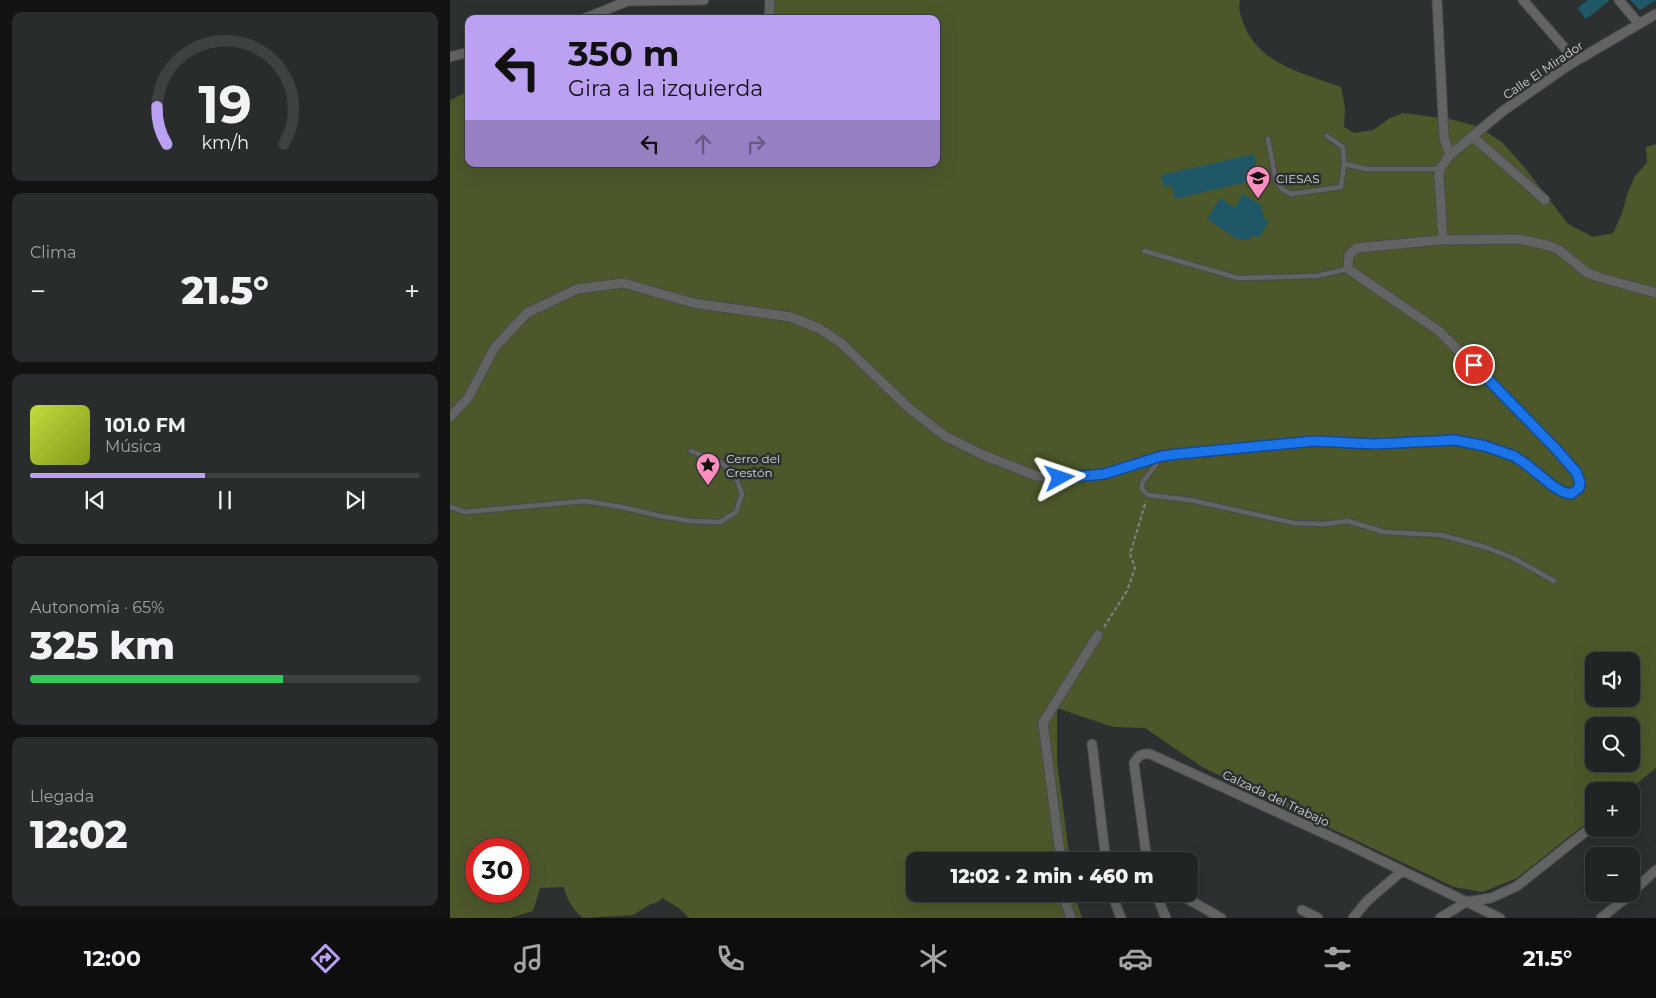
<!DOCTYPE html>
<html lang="es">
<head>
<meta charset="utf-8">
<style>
	:root { --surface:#212424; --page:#292c2c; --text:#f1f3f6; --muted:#a2a4a6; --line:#3e4141; --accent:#bca0f2 }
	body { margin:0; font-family:Montserrat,sans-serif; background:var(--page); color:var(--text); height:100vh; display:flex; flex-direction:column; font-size:19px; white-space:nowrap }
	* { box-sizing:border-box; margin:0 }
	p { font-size:16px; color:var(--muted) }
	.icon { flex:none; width:28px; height:28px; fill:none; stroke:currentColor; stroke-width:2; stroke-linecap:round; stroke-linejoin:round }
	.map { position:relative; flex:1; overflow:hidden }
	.panel { display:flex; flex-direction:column; gap:12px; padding:12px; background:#121414; width:450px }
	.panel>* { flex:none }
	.banner { position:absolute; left:15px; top:15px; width:475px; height:152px; border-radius:10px; box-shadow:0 5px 20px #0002,0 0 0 1px var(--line); background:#bca0f2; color:#111; overflow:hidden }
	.tools { position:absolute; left:1135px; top:652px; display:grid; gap:10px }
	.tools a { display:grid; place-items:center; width:55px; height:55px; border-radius:10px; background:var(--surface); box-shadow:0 5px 20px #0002,0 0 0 1px var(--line); font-size:25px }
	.speed { position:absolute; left:15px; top:838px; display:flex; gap:10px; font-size:25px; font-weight:700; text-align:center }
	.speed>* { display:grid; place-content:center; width:65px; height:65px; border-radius:50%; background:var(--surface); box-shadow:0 5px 20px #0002,0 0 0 1px var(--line); line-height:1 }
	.speed .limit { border:8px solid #d22; background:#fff; color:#111 }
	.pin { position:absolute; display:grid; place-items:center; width:42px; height:42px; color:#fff; margin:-21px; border:2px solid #fff; border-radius:50%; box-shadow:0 1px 5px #0007 }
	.me { position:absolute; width:55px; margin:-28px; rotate:85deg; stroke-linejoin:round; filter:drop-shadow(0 0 4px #0008) }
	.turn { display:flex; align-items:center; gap:18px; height:105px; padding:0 20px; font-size:22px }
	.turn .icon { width:65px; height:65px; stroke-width:2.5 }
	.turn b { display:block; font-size:35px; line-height:42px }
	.lanes { display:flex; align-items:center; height:48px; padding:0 20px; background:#0003; justify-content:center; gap:25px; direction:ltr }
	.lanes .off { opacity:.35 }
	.big { font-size:38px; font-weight:800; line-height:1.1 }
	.panel .tile { flex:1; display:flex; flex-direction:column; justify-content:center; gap:8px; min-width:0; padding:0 18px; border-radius:10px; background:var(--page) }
	.panel .dial { align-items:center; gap:0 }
	.dial svg { height:130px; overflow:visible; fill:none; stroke:var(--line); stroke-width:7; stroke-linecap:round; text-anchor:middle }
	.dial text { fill:var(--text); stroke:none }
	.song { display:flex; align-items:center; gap:15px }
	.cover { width:60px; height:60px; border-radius:8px; background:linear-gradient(135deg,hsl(70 70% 55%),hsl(70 70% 35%)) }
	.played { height:5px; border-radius:2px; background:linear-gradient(90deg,var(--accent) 45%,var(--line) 45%) }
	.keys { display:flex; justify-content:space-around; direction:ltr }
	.heat { display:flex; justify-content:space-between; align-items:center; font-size:28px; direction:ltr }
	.charge { height:8px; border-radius:4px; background:linear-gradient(90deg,#34c759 65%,var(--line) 0) }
	.trip { position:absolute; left:456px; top:852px; width:292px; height:50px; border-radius:10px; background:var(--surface); box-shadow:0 5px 20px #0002,0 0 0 1px var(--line); font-weight:800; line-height:50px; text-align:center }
	.dock { display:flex; height:80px; justify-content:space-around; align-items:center; background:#0d0e0e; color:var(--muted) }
	.dock .icon { width:35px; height:35px }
	.dock .active { color:var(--accent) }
	.dock b { font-size:22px; color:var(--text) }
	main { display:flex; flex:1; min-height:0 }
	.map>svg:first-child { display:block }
	.green { fill:#4c582a; fill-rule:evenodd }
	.building { fill:#205767 }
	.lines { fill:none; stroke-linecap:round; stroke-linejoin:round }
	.lane-casing { stroke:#474b4b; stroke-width:7 }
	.street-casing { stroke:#474b4b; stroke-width:11 }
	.path { stroke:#808383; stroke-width:2; stroke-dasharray:4 2.5; stroke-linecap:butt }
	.lane { stroke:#626463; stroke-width:4.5 }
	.street { stroke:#626463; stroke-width:9 }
	.route-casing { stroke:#114b97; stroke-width:12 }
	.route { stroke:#1a73e8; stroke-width:9 }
	.labels { text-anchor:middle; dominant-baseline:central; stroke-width:5; stroke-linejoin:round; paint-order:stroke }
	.street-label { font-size:12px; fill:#d6d8d8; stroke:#2c3030 }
	.poi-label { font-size:12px; fill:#d6d8d8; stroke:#2c3030; text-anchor:start }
</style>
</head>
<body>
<main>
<section class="panel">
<div class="tile dial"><svg viewBox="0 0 100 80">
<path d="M14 69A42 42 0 1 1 86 69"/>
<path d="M14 69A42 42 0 0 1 8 46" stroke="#bca0f2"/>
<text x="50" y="56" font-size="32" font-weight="700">19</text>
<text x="50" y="72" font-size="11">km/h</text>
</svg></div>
<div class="tile"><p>Clima</p>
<div class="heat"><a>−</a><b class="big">21.5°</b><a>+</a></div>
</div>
<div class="tile">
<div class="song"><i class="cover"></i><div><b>101.0 FM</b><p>Música</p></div></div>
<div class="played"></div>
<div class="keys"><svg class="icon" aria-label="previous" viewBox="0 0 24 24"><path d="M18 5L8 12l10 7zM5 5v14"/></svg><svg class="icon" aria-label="pause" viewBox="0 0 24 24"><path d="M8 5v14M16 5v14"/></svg><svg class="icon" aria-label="next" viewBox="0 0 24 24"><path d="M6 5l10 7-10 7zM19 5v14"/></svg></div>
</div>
<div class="tile"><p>Autonomía · 65%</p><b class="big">325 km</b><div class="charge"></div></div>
<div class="tile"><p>Llegada</p><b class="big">12:02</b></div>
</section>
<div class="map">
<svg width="1206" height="918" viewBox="0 0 1206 918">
	<rect width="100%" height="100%" fill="#2c3030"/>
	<path class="green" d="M 316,0 L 790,0 C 788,9 790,14 793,22 C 808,65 854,73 891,87 L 895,108 L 894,127 L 904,133 L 923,130 L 940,118 L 953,113 L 999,119 L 1027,126 L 1052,142 L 1075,168 L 1118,224 L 1143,237 L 1163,233 L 1172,213 L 1178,192 L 1185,176 L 1197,163 L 1196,147 L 1206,144 L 1206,768 L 1177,791 L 1144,791 L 1144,817 L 1067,878 L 1033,892 L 1004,887 L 752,767 L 695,728 L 663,727 L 607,708 L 607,762 L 620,861 L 465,861 L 465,894 L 624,894 L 632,918 L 239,918 L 229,908 L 212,898 L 208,902 L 201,904 L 183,915 L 133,918 C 122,909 117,900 114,887 L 90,888 L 83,911 L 60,918 L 0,918 L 0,100 L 19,91 L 19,164 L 486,164 L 486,19 L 314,19 ZM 1144,661 L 1181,661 L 1181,699 L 1144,699 ZM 1144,726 L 1181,726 L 1181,764 L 1144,764 ZM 26,849 L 69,849 L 69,891 L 26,891 Z"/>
	<path class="building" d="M 1138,0 L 1160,0 L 1136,19 L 1127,8 Z
		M 1180,0 L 1206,0 L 1190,10 Z
		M 804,154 L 809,179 L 725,199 L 722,186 L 714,187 L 711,175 Z
		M 793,194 L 811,205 L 814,218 L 819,221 L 809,238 L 803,235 L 800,240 L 788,240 L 757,219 L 770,198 L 785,208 Z"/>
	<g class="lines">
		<defs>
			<path id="lane" d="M 818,139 L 826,181 L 832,189 L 841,194 L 891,187 L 894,164 L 893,147 L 877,136
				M 894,164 L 917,169 L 990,169
				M 694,251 L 788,278 L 866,276 L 898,269
				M 710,459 L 692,483 L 692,489 L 698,495 L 740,500 L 844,523 L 874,524 L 898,521 L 934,532 L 991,535 L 1035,547 L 1063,558 L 1104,581
				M 0,507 L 15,512 L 135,501 L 172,507 L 210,516 L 240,521 L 270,522 L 286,512 L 292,494 L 286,478 L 272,463 L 241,451"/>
			<path id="street" d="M 987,0 L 994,138 L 1000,155
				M 1073,0 L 1126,61
				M 1169,0 L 1189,24
				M 133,19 L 178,1 L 254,0
				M 319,19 L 320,0
				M 0,57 L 19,52
				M 1022,136 L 1095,200
				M 993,240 L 989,176 L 990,169 L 1000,155 L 1053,111 L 1119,65 L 1206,14
				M 0,417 L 18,398 L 45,347 L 77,313 L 127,289 L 173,283 L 243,303 L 341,317 L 370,329 L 391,343 L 460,409 L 495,436 L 533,455 L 587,476 L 610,478 L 654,474 L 712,456 L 865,441 L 924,445 L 1005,440 L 1035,445 L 1064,456 L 1076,464 L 1103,486 L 1113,492 L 1121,494 L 1129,488 L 1130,482 L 1126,472 L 1107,449 L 989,331 L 898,269 L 899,255 L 907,248 L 990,240 L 1069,239 L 1100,246 L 1109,250 L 1136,272 L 1148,277 L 1206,293
				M 642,744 L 656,861
				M 1181,796 L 1183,794
				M 611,861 L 593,723 L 648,635
				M 697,861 L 684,763 C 688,756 691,753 700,754 L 897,844 L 1050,918
				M 1181,893 L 1206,870
				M 614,894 L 615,901 L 621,918
				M 662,894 L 671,918
				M 706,894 L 716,918
				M 729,894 L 771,918
				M 852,910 L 868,918
				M 903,918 L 917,901 L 952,871
				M 990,918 L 1016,902 L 1041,898 L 1067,886 L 1144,825
				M 1151,918 L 1181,894"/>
		</defs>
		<use href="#lane" class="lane-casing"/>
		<use href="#street" class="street-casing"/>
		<path class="path" d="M 654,627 L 677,591 L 685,568 L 680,554 L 696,501"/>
		<use href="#lane" class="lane"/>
		<use href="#street" class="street"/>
	</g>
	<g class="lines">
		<defs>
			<path id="route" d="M 610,478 L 654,474 L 712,456 L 728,454 L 865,441 L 924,444 L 1005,440 L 1035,446 L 1064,456 L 1076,464 L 1103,486 L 1113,492 L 1121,494 L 1129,488 L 1130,482 L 1126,472 L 1106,449 L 1024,365"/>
		</defs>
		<use href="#route" class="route-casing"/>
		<use href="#route" class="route"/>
	</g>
	<defs>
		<symbol id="university-pin" viewBox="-11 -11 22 30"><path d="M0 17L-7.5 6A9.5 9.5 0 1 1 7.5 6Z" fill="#fd8ebf" stroke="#2c3030"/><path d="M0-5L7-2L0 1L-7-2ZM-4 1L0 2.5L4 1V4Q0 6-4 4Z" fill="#111"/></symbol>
		<symbol id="sight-pin" viewBox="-11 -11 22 30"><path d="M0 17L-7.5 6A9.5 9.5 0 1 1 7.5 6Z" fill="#fd8ebf" stroke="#2c3030"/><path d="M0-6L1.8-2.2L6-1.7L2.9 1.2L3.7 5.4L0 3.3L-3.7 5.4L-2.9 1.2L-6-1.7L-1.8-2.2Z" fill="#111"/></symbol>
	</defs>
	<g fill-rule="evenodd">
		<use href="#university-pin" x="794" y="164" width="28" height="38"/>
		<use href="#sight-pin" x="244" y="451" width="28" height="38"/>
	</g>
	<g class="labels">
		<g class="street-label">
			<text transform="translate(1093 70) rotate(-34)">Calle El Mirador</text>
			<text transform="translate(826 798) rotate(25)">Calzada del Trabajo</text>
		</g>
		<g class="poi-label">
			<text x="826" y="178">CIESAS</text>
			<text x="276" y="458">Cerro del<tspan x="276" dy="14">Crestón</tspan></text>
		</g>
	</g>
</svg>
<div class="tools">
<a><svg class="icon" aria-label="sound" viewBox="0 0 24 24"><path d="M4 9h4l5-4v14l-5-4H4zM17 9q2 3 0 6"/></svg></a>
<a><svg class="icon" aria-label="search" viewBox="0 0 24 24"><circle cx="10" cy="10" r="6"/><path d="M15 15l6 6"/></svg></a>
<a>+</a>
<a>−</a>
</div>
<div class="speed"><div class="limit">30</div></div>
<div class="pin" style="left:1024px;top:365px;background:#d93025"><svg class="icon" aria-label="arrive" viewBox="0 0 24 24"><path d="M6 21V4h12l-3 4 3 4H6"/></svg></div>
<svg class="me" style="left:610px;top:478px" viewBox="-20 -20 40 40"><path d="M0-17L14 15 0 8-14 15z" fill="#1a73e8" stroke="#fff" stroke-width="4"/></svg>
<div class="trip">12:02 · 2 min · 460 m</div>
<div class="banner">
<div class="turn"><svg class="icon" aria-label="left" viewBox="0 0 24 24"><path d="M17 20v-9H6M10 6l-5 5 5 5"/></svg><div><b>350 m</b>Gira a la izquierda</div></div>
<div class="lanes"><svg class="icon" aria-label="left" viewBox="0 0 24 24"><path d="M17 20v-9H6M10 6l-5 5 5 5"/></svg><svg class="icon off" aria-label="ahead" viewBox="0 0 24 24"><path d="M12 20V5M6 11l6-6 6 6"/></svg><svg class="icon off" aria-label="right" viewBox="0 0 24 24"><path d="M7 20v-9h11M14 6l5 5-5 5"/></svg></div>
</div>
</div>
</main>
<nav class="dock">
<b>12:00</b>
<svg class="icon active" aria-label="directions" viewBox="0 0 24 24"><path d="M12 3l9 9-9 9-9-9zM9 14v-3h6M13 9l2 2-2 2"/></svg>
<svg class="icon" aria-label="music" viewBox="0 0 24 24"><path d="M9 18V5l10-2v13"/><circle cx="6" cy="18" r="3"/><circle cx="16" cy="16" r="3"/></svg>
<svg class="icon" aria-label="phone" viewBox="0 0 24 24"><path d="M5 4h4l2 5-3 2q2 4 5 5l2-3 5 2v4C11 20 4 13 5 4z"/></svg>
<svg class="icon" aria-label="climate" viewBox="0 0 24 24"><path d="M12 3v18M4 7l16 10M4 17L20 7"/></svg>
<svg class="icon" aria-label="car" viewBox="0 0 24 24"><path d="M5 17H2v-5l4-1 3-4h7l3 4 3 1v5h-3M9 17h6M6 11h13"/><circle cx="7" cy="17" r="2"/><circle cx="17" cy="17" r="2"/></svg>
<svg class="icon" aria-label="filters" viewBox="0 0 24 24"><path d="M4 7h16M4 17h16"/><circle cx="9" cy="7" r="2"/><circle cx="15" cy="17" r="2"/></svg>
<b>21.5°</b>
</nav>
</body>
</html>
